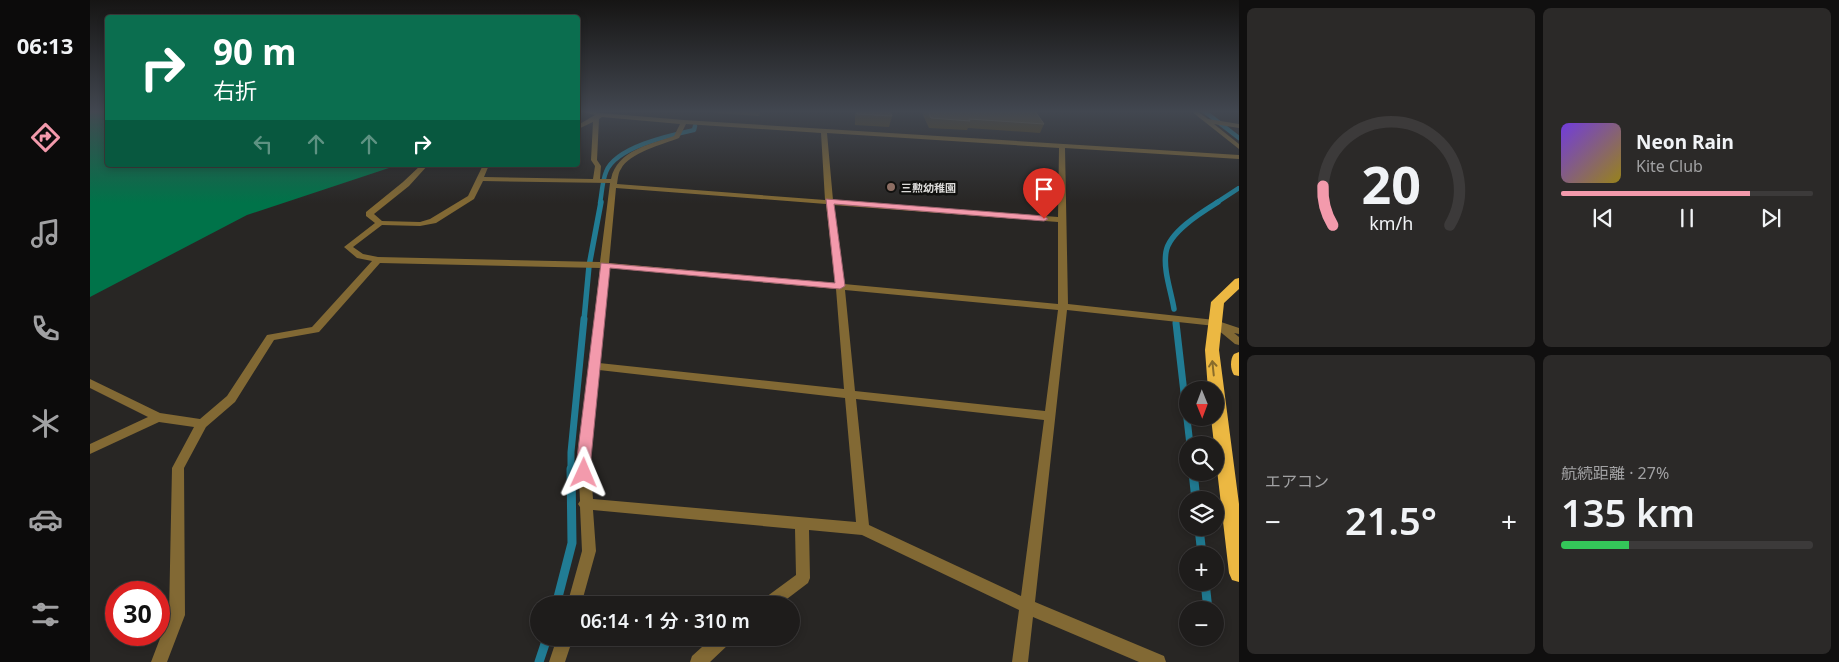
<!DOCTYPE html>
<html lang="ja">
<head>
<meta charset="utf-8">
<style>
	:root { --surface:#1e1c1b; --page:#2b2928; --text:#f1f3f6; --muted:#a1a1a3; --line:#3c3a3a; --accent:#f39aac }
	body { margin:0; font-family:"Noto Sans","Noto Sans JP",sans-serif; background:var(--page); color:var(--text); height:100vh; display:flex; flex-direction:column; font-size:19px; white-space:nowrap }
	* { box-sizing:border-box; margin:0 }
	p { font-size:16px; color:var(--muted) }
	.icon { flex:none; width:28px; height:28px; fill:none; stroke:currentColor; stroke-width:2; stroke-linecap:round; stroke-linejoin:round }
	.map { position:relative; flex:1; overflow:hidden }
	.details { display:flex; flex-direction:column; gap:8px; padding:8px; background:#100f0f; width:600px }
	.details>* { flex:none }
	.banner { position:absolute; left:15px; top:15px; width:475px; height:152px; border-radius:5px; box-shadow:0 2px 8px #0003,0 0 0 1px var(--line); background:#0b6e4f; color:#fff; overflow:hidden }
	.needle { width:32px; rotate:179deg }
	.fabs { position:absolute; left:1089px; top:381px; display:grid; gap:10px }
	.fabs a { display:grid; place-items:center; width:45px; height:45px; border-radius:50%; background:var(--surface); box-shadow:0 2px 8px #0003,0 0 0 1px var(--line); font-size:25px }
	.speed { position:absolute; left:15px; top:581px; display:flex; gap:10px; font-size:25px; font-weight:700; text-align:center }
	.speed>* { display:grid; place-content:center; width:65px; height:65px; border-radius:50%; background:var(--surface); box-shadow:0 2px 8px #0003,0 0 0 1px var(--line); line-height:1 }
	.speed .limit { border:8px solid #d22; background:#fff; color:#111 }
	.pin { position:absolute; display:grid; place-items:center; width:42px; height:42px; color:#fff; margin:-51px -21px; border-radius:50% 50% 50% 0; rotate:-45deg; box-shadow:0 0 5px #0007 }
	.pin .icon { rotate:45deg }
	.me { position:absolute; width:55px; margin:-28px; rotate:1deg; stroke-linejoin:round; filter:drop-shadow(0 0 4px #0008) }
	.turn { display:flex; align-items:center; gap:18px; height:105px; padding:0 25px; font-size:22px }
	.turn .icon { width:65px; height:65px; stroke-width:2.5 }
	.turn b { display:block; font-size:35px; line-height:42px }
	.lanes { display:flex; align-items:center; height:48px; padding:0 25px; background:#0003; justify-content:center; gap:25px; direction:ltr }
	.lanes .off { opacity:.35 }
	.big { font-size:38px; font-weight:600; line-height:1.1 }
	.details .tile { flex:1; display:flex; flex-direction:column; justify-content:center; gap:8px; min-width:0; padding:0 18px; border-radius:8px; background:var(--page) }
	.details .dial { align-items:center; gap:0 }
	.dial svg { height:130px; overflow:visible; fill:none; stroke:var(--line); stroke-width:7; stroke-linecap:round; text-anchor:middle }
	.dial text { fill:var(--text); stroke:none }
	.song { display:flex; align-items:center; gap:15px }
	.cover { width:60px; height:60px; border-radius:8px; background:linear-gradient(135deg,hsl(260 70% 55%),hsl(50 70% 35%)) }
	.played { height:5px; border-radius:2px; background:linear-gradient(90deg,var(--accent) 75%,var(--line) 75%) }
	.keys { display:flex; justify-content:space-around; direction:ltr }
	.heat { display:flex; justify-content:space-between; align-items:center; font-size:28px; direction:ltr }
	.charge { height:8px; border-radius:4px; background:linear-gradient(90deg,#34c759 27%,var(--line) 0) }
	.details .tiles { flex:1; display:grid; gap:8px; grid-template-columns:repeat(2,1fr) }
	.trip { position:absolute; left:440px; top:596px; width:270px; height:50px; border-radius:25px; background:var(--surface); box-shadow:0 2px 8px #0003,0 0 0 1px var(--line); font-weight:600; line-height:50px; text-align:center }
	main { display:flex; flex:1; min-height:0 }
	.dock { display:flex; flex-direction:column; width:90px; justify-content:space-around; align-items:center; background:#0c0b0b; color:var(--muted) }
	.dock .icon { width:35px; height:35px }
	.dock .active { color:var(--accent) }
	.dock b { font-size:22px; color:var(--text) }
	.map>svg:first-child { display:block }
	.forest { fill:#007349 }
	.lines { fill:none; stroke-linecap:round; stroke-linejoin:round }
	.stream-far3 { stroke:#217c94; stroke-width:4.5 }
	.stream-far2 { stroke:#217c94; stroke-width:5.5 }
	.stream-far1 { stroke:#217c94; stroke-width:7 }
	.stream { stroke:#217c94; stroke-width:9 }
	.minor { fill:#826934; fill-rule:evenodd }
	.tertiary { fill:#826934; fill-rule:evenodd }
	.trunk { fill:#ecb842; fill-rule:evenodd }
	.wall { fill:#564418 }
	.building { fill:#64552c; stroke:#776a47 }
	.oneway { stroke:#896c2b }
	.route { fill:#f39aac; stroke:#9e6470 }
	.education-dot { fill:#8d6e63; stroke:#10100e; stroke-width:2 }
	.labels { text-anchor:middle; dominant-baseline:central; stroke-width:5; stroke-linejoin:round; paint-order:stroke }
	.far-poi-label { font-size:11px; font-weight:bold; fill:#dcdbd9; stroke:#10100e; text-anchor:start }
</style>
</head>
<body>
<main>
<nav class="dock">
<b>06:13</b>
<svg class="icon active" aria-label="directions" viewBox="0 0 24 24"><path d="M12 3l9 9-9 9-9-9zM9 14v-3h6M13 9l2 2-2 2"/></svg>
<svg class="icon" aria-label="music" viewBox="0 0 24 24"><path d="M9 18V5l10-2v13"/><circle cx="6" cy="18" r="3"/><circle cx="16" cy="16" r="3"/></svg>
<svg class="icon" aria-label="phone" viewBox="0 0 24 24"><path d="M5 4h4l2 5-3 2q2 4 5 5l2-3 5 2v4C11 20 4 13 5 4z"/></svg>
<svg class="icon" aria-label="climate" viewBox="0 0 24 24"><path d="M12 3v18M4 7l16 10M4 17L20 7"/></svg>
<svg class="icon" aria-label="car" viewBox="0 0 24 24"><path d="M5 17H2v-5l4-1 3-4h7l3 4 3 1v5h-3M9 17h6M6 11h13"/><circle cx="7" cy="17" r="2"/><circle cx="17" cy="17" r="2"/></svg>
<svg class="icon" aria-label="filters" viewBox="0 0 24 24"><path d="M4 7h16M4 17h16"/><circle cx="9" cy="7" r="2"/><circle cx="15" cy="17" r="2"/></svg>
</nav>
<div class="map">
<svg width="1149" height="662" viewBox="0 0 1149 662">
	<rect width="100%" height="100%" fill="#282624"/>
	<path class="forest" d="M 0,111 L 17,111 L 18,165 L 308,165 L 157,215 L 0,297 Z"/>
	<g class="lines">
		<path class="stream-far3" d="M 1114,111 L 1149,138
			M 510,203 C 512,193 512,182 516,172 C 525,147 581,135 604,130 L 605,126
			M 1126,203 L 1149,188"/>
		<path class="stream-far2" d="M 1084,309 C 1081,291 1073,270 1076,252 C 1079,232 1112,212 1128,202
			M 494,320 L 499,266 L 511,202"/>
		<path class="stream-far1" d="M 1086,323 L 1100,445
			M 481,470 L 481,452 L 494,319"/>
		<path class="stream" d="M 1103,472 L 1106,500
			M 1109,528 L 1112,555
			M 1115,582 L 1118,610
			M 466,605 L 482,543 L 481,469
			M 449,662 L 457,638"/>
		<path class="minor" d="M 489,111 L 498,111 L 511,113 L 594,120 L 1149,155 L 1149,159 L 975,148 L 978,304 L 1125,320 L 1130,323 L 1125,326 L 977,310 L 945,602 L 1074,656 L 1076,662 L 1049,662 L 943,617 L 938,662 L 922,662 L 929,610 L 772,535 L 719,530 L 720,578 L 718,583 L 689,605 L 670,605 L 672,600 L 706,575 L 705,529 L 503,510 L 506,551 L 491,605 L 477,605 L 492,551 L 490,507 L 488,504 L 490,501 L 488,458 L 510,268 L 290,263 L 229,332 L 184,340 L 145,402 L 116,427 L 94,468 L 95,615 L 77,662 L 61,662 L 79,615 L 82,468 L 104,427 L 69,422 L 0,454 L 0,444 L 58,417 L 0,388 L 0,379 L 70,413 L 110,419 L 137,396 L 177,335 L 222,327 L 282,261 L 267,258 L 254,247 L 285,223 L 276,216 L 276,212 L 313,182 L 331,165 L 338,165 L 319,186 L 284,214 L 292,221 L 330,222 L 340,219 L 378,196 L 393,165 L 399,165 L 394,177 L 503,179 L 505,166 L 501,160 L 503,122 L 488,129 L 488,125 L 505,115 ZM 512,117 L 590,124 L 584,136 C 561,144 527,150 521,179 L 510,179 L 511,166 L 507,160 L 509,119 ZM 596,124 L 731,133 L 735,200 L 527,184 C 528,179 528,173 531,169 C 539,153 573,144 589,138 ZM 737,133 L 969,148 L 968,217 L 743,200 ZM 393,181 L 520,183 L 510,262 L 288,257 L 273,254 L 263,247 L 292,225 L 330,226 L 346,223 L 384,199 ZM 526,188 L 736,204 L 745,283 L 519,263 ZM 743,205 L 968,222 L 968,304 L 754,284 ZM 519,268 L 746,289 L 754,389 L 509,363 ZM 755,290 L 968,310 L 955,411 L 765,391 ZM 509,370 L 755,398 L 766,522 L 503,499 L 500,458 ZM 766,399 L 954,420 L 931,596 L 779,525 Z
			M 1101,111 L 1107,111 L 1118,119 L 1149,124 L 1149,128 L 1124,124 L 1149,144 L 1149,149 Z
			M 467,638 L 483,638 L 475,662 L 459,662 Z
			M 622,638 L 641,638 L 639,644 L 620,662 L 600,662 L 602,656 Z"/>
		<path class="tertiary" d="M 1125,320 L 1149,328 L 1149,334 L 1144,333 L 1149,337 L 1149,345 L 1145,344 L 1122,325 L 1120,323 L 1122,321 Z"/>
		<path class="trunk" d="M 1149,278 L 1149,289 L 1134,303 L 1129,350 L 1149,504 L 1149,582 L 1142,580 L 1139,573 L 1121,418 L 1125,418 L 1125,390 L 1118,390 L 1115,350 L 1121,302 L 1145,279 Z
			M 1149,352 L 1149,376 L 1144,375 C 1140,369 1140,359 1144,354 Z"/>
	</g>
	<path class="wall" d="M 625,111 L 670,111 L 669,116 L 625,113 Z
		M 765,111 L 800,111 L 802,116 L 799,127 L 765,125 Z
		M 831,111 L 945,111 L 954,124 L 950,133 L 878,128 L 877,130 L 839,128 Z"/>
	<path class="building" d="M 767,111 L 800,111 L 802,116 L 767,114 Z
		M 838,111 L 945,111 L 954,124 L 879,119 L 880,121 L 841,118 Z"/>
	<defs><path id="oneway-shaft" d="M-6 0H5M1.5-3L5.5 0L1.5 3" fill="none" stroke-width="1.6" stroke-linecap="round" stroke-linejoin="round" transform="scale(1.25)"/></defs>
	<use class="oneway" href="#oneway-shaft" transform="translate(1123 368) rotate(-96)"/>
	<linearGradient id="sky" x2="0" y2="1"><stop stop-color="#161514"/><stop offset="0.55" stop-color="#424750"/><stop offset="1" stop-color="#424750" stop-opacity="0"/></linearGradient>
	<rect width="1149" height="203" fill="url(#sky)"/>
	<path class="route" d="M 736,199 L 954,216 L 958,219 L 954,221 L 744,204 L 755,286 L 750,289 L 520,268 L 501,458 L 501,473 L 499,478 L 494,479 L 489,478 L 487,473 L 487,458 L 511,263 L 745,283 Z"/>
	<circle class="education-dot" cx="801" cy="187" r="5"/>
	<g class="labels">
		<g class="far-poi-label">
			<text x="811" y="187">三勲幼稚園</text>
		</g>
	</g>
</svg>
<div class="fabs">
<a><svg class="needle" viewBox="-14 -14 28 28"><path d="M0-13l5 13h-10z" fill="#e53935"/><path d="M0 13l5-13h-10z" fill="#a1a1a3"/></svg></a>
<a><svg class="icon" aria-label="search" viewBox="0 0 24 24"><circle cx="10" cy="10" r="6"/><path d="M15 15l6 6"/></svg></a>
<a><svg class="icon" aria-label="layers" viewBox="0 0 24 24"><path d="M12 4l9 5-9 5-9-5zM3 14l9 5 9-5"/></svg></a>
<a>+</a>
<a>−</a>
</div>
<div class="speed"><div class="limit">30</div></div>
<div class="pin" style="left:954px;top:219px;background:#d93025"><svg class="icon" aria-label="arrive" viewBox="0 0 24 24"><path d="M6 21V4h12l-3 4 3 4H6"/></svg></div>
<svg class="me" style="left:494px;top:473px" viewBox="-20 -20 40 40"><path d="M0-17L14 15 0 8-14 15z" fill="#f39aac" stroke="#fff" stroke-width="4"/></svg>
<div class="trip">06:14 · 1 分 · 310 m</div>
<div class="banner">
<div class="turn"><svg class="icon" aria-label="right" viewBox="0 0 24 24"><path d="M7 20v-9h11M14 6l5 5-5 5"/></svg><div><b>90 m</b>右折</div></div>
<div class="lanes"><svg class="icon off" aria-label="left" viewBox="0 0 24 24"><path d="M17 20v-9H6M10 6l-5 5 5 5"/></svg><svg class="icon off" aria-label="ahead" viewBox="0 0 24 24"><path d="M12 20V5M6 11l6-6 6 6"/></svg><svg class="icon off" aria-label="ahead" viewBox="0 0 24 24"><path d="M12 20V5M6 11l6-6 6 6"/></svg><svg class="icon" aria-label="right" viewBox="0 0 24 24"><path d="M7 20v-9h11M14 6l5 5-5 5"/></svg></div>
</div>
</div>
<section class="details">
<div class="tiles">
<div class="tile dial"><svg viewBox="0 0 100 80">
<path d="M14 69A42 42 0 1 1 86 69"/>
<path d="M14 69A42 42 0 0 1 8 45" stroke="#f39aac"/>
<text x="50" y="56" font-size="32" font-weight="700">20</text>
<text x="50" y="72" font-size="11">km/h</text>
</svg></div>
<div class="tile">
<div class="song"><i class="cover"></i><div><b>Neon Rain</b><p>Kite Club</p></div></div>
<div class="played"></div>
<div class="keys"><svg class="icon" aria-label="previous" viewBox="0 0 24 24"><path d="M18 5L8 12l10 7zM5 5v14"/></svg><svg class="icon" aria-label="pause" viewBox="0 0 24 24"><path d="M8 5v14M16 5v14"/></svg><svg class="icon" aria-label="next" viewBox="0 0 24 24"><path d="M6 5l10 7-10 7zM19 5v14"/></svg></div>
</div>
<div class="tile"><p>エアコン</p>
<div class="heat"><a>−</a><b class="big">21.5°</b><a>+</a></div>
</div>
<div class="tile"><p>航続距離 · 27%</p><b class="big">135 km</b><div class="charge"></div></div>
</div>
</section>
</main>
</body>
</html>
